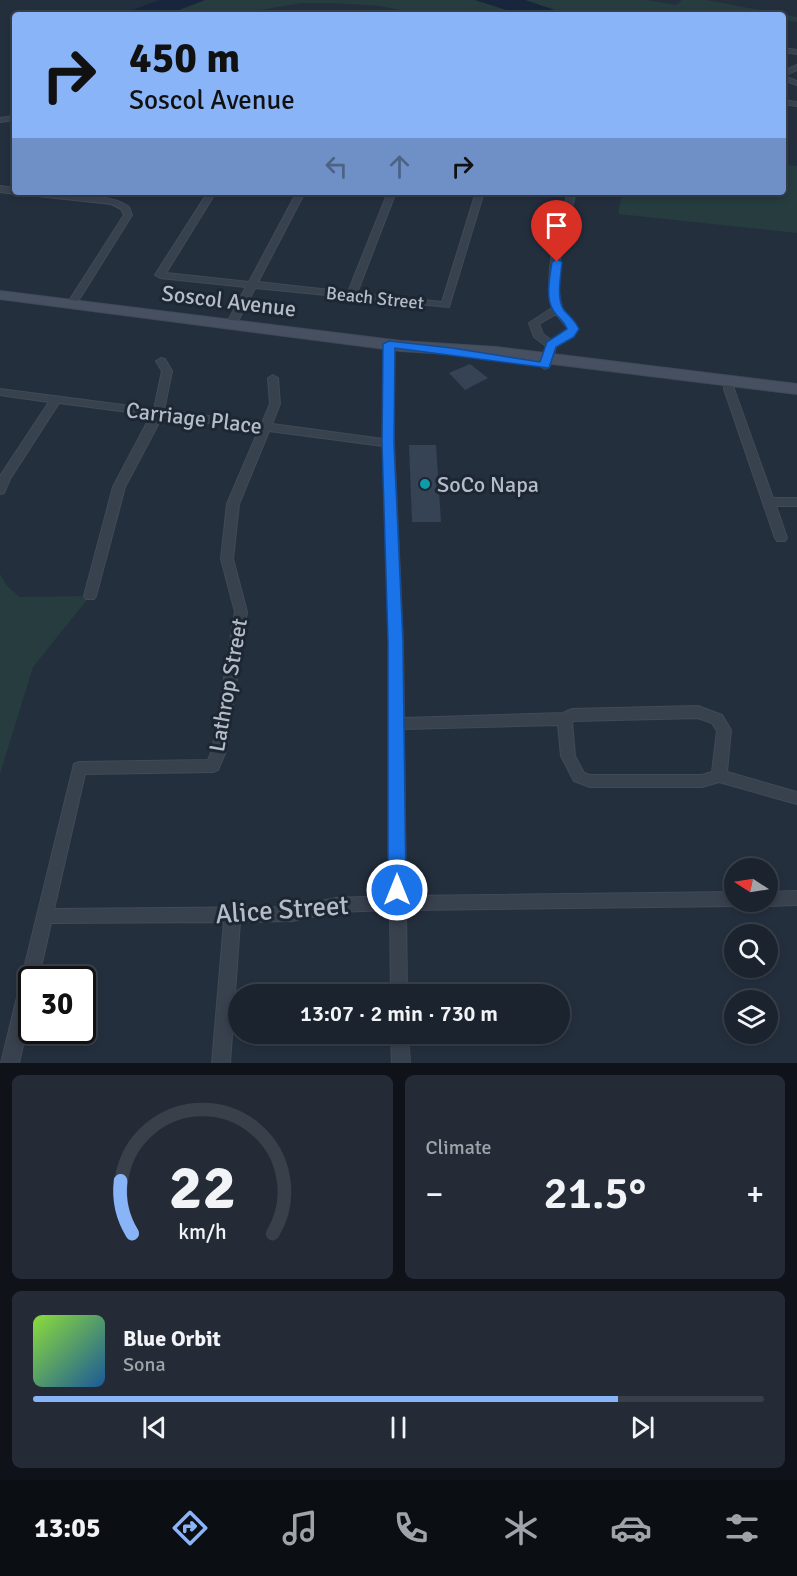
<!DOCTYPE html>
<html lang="en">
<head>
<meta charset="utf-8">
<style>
	:root { --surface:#1b232e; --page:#242b36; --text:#f1f3f6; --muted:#a0a4aa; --line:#39404a; --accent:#8ab4f8 }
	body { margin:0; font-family:Signika,sans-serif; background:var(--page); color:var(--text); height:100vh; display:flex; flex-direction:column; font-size:22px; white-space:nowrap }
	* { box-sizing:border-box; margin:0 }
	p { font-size:20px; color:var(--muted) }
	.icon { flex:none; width:33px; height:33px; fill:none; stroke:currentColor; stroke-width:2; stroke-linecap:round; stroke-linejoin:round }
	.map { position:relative; height:1063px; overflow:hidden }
	.panel { display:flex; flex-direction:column; gap:12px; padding:12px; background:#0f1319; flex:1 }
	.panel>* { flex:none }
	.banner { position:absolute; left:12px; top:12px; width:774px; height:183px; border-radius:6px; box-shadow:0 3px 9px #0003,0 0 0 2px var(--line); background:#8ab4f8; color:#111; overflow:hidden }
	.needle { width:39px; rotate:282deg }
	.fabs { position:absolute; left:724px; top:858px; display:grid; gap:12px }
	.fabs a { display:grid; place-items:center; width:54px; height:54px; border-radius:50%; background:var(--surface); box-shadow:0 3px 9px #0003,0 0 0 2px var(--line); font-size:30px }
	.speed { position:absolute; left:18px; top:966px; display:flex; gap:12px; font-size:30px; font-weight:700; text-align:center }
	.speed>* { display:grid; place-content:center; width:78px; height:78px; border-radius:50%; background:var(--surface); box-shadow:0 3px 9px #0003,0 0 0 2px var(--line); line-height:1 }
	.speed .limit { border:3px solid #111; border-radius:9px; background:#fff; color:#111 }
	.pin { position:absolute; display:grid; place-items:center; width:51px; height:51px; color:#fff; margin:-62px -26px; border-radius:50% 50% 50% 0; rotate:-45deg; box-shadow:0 0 6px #0007 }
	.pin .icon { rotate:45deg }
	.me { position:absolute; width:66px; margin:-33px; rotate:0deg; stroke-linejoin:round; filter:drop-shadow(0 0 4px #0008) }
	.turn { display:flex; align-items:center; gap:21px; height:126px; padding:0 18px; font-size:27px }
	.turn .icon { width:78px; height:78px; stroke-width:2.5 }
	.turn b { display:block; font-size:42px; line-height:51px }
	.lanes { display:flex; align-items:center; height:57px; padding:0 18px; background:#0003; justify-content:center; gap:30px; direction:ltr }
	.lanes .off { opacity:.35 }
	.big { font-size:45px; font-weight:600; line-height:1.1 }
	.panel .card { flex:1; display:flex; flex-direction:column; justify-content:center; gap:9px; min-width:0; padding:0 21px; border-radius:9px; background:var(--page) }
	.panel .dial { align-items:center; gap:0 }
	.dial svg { height:156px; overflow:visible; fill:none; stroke:var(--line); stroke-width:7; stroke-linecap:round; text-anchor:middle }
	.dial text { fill:var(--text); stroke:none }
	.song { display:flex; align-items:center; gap:18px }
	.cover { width:72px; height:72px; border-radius:9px; background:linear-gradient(135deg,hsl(90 70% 55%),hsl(210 70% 35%)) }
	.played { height:6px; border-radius:3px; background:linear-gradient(90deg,var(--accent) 80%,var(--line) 80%) }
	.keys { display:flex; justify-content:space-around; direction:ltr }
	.heat { display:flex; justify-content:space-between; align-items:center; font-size:33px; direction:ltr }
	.panel .tiles { flex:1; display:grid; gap:12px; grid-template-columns:1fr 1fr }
	.card:last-child { grid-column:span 2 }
	.trip { position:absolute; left:228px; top:984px; width:342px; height:60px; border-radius:30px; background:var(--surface); box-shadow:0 3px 9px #0003,0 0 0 2px var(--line); font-weight:600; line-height:60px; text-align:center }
	.tab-bar { display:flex; height:96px; justify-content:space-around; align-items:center; background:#0b0e12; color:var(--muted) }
	.tab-bar .icon { width:42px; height:42px }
	.tab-bar .selected { color:var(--accent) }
	.tab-bar b { font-size:27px; color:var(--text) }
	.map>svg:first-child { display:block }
	.green { fill:#263c3f }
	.water { fill:#17263c }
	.building { fill:#364354 }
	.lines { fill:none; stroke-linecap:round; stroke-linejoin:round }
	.street-casing { stroke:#414a57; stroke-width:2 }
	.secondary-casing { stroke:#414a57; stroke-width:2 }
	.street { fill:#38414e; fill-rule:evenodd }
	.secondary { fill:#465061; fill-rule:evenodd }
	.route { fill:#1a73e8; stroke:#114b97; stroke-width:1.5 }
	.culture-dot { fill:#0f9aa8; stroke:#1d2633; stroke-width:2 }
	.labels { text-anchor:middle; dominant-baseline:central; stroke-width:6; stroke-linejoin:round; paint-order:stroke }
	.far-street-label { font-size:18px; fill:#b4bcc9; stroke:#1d2633 }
	.street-label { font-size:22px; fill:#b4bcc9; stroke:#1d2633 }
	.poi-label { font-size:22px; fill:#b4bcc9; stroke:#1d2633; text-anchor:start }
	.near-street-label { font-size:27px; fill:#b4bcc9; stroke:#1d2633 }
</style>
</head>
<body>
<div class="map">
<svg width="797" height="1063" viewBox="0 0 797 1063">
	<rect width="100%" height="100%" fill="#242f3e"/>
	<path class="green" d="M 205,0 L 475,0 L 523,15 L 426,15 L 379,6 L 335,3 L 301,3 L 233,15 L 165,15 Z
		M 525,0 L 646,0 L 676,5 L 682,0 L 706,0 L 797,17 L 797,22 L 783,20 L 783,15 L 569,15 Z
		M 783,165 L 797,166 L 797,233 L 618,214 L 622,192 L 783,192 Z
		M 0,574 L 7,586 L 20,597 L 90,596 L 33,667 L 0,774 Z"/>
	<path class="water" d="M 159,0 L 205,0 L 165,15 L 120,15 Z
		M 475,0 L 525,0 L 569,15 L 523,15 Z"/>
	<path class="building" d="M 470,364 L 488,378 L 465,390 L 449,373 Z
		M 409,445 L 436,445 L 441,522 L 412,522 Z"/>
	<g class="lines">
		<defs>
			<path id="street" d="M 783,48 L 797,50 L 797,54 L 783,52 Z
				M 797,65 L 797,70 L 784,76 L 797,81 L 797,85 L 783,80 L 783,71 Z
				M 783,100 L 797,102 L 797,106 L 783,104 Z
				M 15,116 L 15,120 L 0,122 L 0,118 Z
				M 0,186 L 15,188 L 15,192 L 19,192 L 15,194 L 0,192 Z
				M 24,192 C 48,192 112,193 129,207 L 132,215 L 75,306 L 69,306 L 67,304 L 124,215 L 121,209 L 111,204 L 28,195 Z
				M 208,192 L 216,192 L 166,273 L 249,282 L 297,192 L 305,192 L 258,282 L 348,292 L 388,192 L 396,192 L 357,293 L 442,302 L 476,192 L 484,192 L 449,307 L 255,288 L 237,323 L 232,326 L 227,323 L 246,287 L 160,278 L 155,275 Z
				M 568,192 L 576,192 C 568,224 551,274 562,307 C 565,315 574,321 578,329 L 574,336 L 556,347 L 550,366 L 545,369 L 540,366 L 546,346 L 534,337 L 529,323 L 552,308 C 543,269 558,229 568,192 ZM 556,314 L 568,329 L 552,341 L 543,334 L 539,324 Z
				M 389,341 L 394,344 L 394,443 L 403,642 L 404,718 L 563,713 L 572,709 L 698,706 L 722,715 L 731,730 L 727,772 L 797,792 L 797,804 L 719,782 L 702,787 L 590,787 L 574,781 L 561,756 L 558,725 L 404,729 L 406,896 L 735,892 L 735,902 L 742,902 L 741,904 L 735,906 L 406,910 L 407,994 L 391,994 L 390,910 L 336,912 L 292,921 L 240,922 L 230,1063 L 212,1063 L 224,922 L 51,923 L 38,980 L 32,980 L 32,1007 L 19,1063 L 1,1063 L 74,764 L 79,762 L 208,760 L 212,751 L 235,612 L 221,559 L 227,504 L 259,429 L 162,417 L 125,487 L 96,596 L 94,599 L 86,599 L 84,596 L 113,487 L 151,415 L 59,403 L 10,479 L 4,493 L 0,494 L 0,476 L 49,402 L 0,395 L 0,389 L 154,409 L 162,371 L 156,361 L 161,358 L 165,359 L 172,371 L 164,410 L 262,423 L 270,404 L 268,378 L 273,375 L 278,378 L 280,404 L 272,424 L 383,439 L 384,344 ZM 269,431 L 383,446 L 389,642 L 390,896 L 336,898 L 292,907 L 54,909 L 85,774 L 213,772 L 218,770 L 226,751 L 247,612 L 233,559 L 239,504 ZM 698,718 L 712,723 L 717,731 L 712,772 L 702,775 L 590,775 L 584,773 L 575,756 L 572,722 L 574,721 Z
				M 730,378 L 735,381 L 734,389 L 773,498 L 797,498 L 797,506 L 776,506 L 787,538 L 785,541 L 777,541 L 775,538 L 724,389 L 725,381 Z
				M 797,891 L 797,905 L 768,906 L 761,902 L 768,902 L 768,892 Z
				M 391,1034 L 408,1034 L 410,1063 L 392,1063 Z"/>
			<path id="secondary" d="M 0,291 L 401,341 L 496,347 L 797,384 L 797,394 L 496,357 L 401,351 L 0,299 Z"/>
		</defs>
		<use href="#street" class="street-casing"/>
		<use href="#secondary" class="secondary-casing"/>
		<use href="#street" class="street"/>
		<use href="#secondary" class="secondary"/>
	</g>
	<path class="route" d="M 557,259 L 562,262 C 561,275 556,299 564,310 C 570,317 575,320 579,329 L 574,337 L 556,347 L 549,368 L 395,348 L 394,443 L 403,642 L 406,890 L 403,896 L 397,898 L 391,896 L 388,890 L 388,642 L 382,443 L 383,344 L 389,341 L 452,348 L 540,362 L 547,342 L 567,329 C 564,320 557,318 553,310 C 545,298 550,276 552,262 Z"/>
	<circle class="culture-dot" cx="425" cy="484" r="6"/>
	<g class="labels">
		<g class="far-street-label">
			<text transform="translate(375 298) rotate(6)">Beach Street</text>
		</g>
		<g class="street-label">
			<text transform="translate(229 301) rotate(7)">Soscol Avenue</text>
			<text transform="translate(194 418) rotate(7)">Carriage Place</text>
			<text transform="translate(228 685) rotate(-80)">Lathrop Street</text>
		</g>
		<g class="poi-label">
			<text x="437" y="484">SoCo Napa</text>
		</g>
		<g class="near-street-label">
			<text transform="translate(282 910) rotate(-4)">Alice Street</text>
		</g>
	</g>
</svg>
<div class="fabs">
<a><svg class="needle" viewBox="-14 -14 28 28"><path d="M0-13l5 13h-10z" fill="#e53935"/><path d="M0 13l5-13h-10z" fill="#a0a4aa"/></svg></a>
<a><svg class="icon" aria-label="search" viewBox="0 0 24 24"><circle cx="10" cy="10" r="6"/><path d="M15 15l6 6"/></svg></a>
<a><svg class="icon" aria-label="layers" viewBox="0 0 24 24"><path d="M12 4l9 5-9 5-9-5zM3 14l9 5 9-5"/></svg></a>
</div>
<div class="speed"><div class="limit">30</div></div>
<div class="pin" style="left:557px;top:262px;background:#d93025"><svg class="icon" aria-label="arrive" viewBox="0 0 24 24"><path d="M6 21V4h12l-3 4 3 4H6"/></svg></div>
<svg class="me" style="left:397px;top:890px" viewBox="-20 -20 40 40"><circle r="17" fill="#1a73e8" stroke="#fff" stroke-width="3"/><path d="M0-11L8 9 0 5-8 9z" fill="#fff"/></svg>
<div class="trip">13:07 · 2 min · 730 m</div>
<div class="banner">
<div class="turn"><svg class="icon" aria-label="right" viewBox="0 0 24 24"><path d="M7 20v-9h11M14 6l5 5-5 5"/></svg><div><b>450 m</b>Soscol Avenue</div></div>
<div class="lanes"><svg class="icon off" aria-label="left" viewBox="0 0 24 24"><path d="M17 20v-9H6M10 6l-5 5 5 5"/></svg><svg class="icon off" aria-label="ahead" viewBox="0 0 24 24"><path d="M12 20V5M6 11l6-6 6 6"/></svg><svg class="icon" aria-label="right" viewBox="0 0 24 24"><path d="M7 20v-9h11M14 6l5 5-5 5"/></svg></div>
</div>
</div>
<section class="panel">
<div class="tiles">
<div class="card dial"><svg viewBox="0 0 100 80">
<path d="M14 69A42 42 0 1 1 86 69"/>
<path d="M14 69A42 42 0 0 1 8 42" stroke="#8ab4f8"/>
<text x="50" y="56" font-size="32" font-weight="700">22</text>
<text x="50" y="72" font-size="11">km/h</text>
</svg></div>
<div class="card"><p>Climate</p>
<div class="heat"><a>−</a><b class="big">21.5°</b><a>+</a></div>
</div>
<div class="card">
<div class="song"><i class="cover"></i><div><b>Blue Orbit</b><p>Sona</p></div></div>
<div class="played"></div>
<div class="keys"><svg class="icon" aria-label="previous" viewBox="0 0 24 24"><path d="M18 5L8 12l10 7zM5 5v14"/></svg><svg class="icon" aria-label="pause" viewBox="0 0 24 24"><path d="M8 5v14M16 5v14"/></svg><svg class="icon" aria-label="next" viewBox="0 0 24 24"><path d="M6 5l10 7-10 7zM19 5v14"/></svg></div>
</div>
</div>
</section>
<nav class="tab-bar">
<b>13:05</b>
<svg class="icon selected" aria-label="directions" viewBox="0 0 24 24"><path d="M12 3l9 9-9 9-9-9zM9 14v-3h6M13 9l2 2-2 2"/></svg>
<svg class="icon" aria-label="music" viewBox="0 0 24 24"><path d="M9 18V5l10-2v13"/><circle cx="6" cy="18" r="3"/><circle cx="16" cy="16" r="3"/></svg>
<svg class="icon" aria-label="phone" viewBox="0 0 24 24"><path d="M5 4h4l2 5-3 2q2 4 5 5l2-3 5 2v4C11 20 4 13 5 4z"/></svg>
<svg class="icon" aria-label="climate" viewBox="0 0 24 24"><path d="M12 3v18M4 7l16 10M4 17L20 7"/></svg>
<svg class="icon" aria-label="car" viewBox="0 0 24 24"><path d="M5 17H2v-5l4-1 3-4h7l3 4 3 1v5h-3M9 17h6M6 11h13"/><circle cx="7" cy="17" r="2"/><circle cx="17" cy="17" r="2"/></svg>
<svg class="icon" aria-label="filters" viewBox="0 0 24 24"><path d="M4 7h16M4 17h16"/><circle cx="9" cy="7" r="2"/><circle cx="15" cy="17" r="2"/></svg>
</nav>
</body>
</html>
